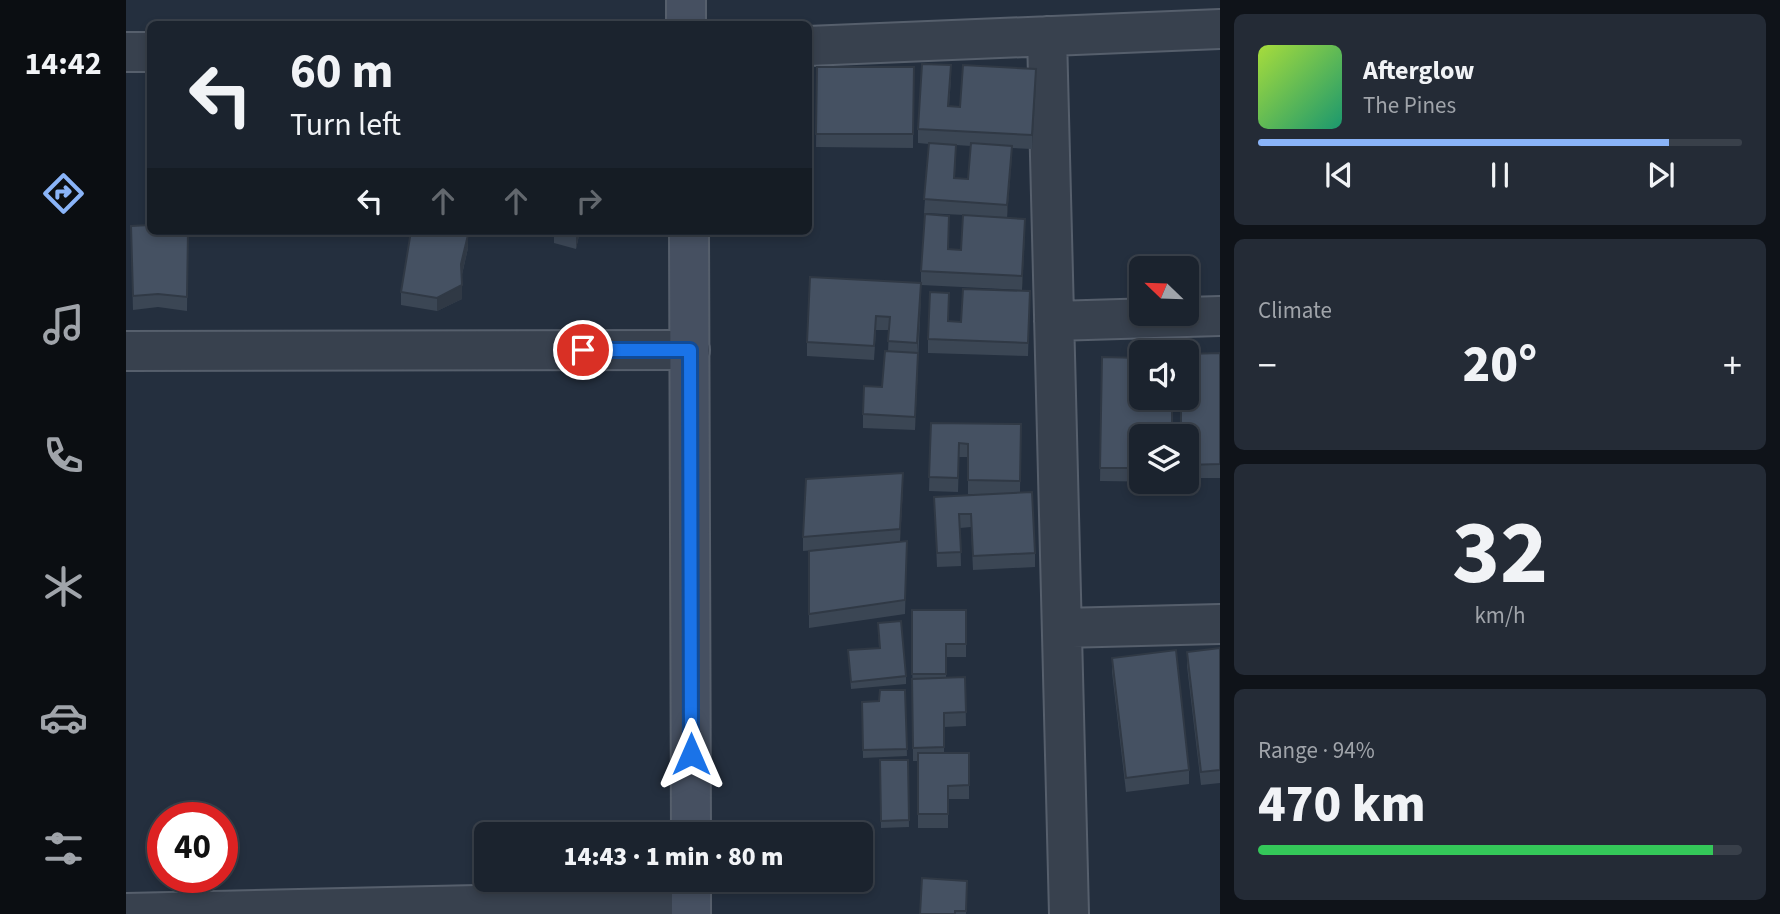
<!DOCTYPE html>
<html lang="en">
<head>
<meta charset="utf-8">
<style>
	:root { --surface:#1b232e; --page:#242b36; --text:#f1f3f6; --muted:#a0a4aa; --line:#39404a; --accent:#8ab4f8 }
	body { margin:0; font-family:"Source Sans 3",sans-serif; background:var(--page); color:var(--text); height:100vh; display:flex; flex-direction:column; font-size:26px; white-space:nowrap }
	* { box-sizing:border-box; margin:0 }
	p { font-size:23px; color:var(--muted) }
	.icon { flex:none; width:38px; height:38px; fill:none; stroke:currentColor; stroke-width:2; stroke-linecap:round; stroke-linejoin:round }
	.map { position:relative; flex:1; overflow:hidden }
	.side { display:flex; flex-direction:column; gap:14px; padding:14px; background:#0f1319; width:560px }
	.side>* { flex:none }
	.banner { position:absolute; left:21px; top:21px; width:665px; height:214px; border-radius:10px; box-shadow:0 4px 10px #0003,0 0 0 2px var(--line); background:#1b232e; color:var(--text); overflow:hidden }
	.needle { width:46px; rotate:293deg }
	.buttons { position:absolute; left:1003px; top:256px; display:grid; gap:14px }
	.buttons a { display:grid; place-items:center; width:70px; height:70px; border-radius:10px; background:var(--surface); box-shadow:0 4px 10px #0003,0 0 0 2px var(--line); font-size:35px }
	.speed { position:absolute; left:21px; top:802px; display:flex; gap:14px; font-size:35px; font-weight:700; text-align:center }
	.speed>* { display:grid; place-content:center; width:91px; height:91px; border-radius:50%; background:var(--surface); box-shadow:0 4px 10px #0003,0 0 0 2px var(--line); line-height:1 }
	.speed .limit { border:10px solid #d22; background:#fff; color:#111 }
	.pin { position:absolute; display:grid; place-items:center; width:60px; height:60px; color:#fff; margin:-30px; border:4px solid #fff; border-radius:50%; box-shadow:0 2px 7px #0007 }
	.me { position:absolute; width:77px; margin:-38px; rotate:0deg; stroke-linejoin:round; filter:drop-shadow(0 0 5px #0008) }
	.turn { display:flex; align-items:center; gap:24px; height:147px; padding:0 28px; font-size:32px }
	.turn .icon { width:91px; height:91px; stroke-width:2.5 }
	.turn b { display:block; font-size:49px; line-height:60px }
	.lanes { display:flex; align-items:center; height:66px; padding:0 28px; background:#0003; justify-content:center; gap:35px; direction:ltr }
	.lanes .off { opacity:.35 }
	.big { font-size:52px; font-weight:800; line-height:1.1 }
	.side .widget { flex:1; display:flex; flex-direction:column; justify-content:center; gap:10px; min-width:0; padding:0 24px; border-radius:10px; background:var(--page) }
	.side .dial { align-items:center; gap:0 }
	.dial b { font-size:91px; line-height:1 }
	.song { display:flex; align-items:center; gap:21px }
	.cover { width:84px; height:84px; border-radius:10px; background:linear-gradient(135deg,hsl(80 70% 55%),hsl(160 70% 35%)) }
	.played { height:7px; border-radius:4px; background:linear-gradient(90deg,var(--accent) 85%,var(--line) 85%) }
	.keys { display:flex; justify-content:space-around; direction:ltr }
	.heat { display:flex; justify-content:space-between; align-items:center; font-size:38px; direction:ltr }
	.charge { height:10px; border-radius:5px; background:linear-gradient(90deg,#34c759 94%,var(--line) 0) }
	.trip { position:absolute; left:348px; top:822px; width:399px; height:70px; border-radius:10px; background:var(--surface); box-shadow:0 4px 10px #0003,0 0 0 2px var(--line); font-weight:800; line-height:70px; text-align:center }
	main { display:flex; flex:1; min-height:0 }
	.menu { display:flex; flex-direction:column; width:126px; justify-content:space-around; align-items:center; background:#0b0e12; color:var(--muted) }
	.menu .icon { width:49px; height:49px }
	.menu .selected { color:var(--accent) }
	.menu b { font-size:32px; color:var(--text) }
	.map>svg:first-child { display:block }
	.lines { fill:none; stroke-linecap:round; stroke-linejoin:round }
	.street-casing { stroke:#565f6c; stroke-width:42 }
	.secondary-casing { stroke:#565f6c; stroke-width:42 }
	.street { stroke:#38414e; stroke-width:38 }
	.secondary { stroke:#465061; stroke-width:38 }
	.wall { fill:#3b4654; fill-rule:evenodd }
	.shaded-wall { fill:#303945 }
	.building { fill:#455162; stroke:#303945; stroke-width:2 }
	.route-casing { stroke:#114b97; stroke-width:18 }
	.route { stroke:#1a73e8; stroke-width:12 }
</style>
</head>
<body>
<main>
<nav class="menu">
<b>14:42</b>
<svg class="icon selected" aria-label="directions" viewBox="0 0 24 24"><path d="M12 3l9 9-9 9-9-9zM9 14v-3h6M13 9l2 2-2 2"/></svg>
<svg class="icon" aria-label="music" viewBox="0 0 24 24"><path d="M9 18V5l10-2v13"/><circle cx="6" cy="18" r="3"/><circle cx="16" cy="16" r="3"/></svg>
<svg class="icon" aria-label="phone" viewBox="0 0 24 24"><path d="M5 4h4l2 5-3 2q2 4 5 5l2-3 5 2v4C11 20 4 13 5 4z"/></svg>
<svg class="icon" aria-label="climate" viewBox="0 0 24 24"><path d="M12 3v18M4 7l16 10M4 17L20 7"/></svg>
<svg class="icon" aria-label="car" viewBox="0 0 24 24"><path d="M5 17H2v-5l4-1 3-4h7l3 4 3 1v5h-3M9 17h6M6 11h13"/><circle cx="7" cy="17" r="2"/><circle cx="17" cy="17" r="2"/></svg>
<svg class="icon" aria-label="filters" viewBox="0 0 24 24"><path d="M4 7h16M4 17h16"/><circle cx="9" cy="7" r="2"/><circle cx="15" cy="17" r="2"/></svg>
</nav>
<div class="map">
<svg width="1094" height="914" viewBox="0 0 1094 914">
	<rect width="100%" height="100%" fill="#242f3e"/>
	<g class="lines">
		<defs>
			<path id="street" d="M 921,36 L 943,914
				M 682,46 L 1094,29
				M 0,52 L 24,52
				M 928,321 L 1094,316
				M 0,351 L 564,350
				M 936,628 L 1094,624
				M 0,913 L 565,900"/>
			<path id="secondary" d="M 560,24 L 560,0
				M 563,231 L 565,835
				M 565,880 L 565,914"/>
		</defs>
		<use href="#street" class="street-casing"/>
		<use href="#secondary" class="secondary-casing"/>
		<use href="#street" class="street"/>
		<use href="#secondary" class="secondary"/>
	</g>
	<path class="wall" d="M 691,67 L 788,67 L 787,148 L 690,147 Z
		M 825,79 L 823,106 L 834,107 L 910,83 L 906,149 L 886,148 L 881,218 L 899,233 L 896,290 L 795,285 L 795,271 L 822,249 L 835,250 L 839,215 L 798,213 L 803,144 L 792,143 L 792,129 ZM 830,145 L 845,146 L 842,179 L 829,178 Z
		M 62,231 L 61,311 L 32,307 L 7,310 L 5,239 Z
		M 428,231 L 454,231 L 450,249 L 428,243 Z
		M 342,248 L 336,275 L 336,299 L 311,311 L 275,305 L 275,292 Z
		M 904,291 L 902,356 L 802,353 L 802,339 L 835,322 Z
		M 795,297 L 789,430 L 737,428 L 737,414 L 756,387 L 762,352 L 763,330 L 750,330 L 748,360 L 681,356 L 681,342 Z
		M 1094,353 L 1094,478 L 1060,478 L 1060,436 Z
		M 976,357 L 1015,436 L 1015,481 L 1045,481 L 1045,482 L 974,481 Z
		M 805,423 L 895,424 L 894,492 L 909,553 L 909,567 L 847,570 L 845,527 L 834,528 L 835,566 L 811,567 L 808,497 L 857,494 L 842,494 L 842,457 L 833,457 L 832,492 L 803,491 Z
		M 777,487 L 774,541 L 781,541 L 779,614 L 683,628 L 683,551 L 699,549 L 677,551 L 677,537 Z
		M 786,610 L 840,610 L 840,657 L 820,657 L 820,677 L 839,677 L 840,726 L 818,727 L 818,753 L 843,753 L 843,799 L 822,799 L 822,828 L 792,828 L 792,761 L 787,761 Z
		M 752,623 L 780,676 L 780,684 L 725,689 L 722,650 L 753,648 Z
		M 1094,648 L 1094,783 L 1075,785 L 1061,666 L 1061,652 Z
		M 986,658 L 1063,770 L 1063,784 L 1000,792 L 986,672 Z
		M 779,690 L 781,756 L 737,758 L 736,702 L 753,701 Z
		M 754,760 L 782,760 L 783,827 L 755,828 Z
		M 841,881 L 840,914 L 794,914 Z"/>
	<path class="shaded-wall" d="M 910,69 L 910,83 L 906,149 L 906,135 Z
		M 886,146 L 886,159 L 881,218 L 881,205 Z
		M 899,219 L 899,233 L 896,290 L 896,276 Z
		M 451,231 L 454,231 L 450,249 L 450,235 Z
		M 342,235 L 342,248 L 335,278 L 335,264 Z
		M 795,283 L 795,297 L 791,356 L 791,343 Z
		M 336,285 L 336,299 L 311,311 L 311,298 Z
		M 792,353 L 792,366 L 789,430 L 789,417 Z
		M 777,473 L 777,487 L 774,543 L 774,529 Z"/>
	<path class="building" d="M 796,64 L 825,65 L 822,106 L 834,107 L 837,65 L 910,69 L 906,135 L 792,129 Z
		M 691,67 L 788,67 L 787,134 L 690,134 Z
		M 803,143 L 830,145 L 828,178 L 842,179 L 845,143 L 886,146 L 881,205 L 798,199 Z
		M 799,214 L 823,216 L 822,249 L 835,250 L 837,215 L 899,219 L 896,276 L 795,271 Z
		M 24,225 L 24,231 L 62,231 L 61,297 L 32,294 L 7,296 L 5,226 Z
		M 285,231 L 337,231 L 342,235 L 335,264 L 336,285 L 311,298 L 275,292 Z
		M 434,231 L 451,231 L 450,235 Z
		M 684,277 L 795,283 L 791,343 L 762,341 L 764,317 L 750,316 L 748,346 L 681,342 Z
		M 837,289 L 904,291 L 902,343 L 802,339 L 804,292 L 823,293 L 822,321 L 835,322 Z
		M 759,351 L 792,353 L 789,417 L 737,414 L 738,386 L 756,387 Z
		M 1094,353 L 1094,464 L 1060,465 L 1060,436 L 1055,436 L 1055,397 L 1060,397 L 1060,354 Z
		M 976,357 L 1015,358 L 1015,397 L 1046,397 L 1046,436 L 1015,436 L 1015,468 L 974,468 Z
		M 805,423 L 895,424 L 894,481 L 842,480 L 842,444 L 833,443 L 832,478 L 803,477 Z
		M 777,473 L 774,529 L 677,537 L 680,479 Z
		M 906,492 L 909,553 L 847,556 L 845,514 L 833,514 L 835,552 L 811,553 L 808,497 Z
		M 781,541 L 779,600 L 683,614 L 683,551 Z
		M 786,610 L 840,610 L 840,644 L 820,644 L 820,674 L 786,674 Z
		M 775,621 L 780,676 L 725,682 L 722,650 L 754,648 L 752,623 Z
		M 1094,648 L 1094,770 L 1075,772 L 1061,652 Z
		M 1050,650 L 1063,770 L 1000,778 L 986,658 Z
		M 839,677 L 840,712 L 818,713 L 818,747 L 787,748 L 786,679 Z
		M 754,690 L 779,690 L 781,749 L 737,750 L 736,702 L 753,701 Z
		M 792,753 L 843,753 L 843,785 L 822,786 L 822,814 L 792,814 Z
		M 754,760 L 782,760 L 783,820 L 755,821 Z
		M 796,878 L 841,881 L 840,911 L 829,911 L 829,914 L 794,914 Z"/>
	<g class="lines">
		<defs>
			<path id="route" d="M 457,350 L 564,350 L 565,754"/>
		</defs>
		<use href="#route" class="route-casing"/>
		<use href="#route" class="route"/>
	</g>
</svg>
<div class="buttons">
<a><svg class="needle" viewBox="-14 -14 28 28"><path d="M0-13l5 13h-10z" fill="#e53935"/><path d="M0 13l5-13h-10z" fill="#a0a4aa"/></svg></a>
<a><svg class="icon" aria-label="sound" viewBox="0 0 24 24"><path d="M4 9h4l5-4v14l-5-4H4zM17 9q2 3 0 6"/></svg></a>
<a><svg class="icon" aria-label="layers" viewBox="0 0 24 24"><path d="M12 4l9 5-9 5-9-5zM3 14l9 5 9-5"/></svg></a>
</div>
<div class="speed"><div class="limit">40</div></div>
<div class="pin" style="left:457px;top:350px;background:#d93025"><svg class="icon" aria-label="arrive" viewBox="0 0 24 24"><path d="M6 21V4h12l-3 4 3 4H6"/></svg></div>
<svg class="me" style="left:565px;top:754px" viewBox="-20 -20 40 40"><path d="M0-17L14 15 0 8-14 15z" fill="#1a73e8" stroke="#fff" stroke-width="4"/></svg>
<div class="trip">14:43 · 1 min · 80 m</div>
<div class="banner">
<div class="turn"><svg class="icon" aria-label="left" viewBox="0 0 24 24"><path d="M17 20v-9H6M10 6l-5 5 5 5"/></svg><div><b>60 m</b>Turn left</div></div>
<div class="lanes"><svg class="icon" aria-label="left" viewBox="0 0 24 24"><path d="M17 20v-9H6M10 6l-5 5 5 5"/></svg><svg class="icon off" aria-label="ahead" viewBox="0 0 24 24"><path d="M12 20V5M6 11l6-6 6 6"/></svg><svg class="icon off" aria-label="ahead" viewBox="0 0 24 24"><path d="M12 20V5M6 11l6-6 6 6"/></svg><svg class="icon off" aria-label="right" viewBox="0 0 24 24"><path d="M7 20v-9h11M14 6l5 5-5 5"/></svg></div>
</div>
</div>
<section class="side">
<div class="widget">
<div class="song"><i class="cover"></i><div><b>Afterglow</b><p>The Pines</p></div></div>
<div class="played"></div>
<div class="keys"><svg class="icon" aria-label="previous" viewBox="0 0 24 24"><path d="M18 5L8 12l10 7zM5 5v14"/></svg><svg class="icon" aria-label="pause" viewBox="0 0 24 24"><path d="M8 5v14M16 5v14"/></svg><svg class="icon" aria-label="next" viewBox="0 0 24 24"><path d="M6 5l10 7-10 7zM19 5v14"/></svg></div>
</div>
<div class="widget"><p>Climate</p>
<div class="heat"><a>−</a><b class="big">20°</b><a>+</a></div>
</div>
<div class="widget dial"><b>32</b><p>km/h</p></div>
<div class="widget"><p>Range · 94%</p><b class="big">470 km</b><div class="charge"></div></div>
</section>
</main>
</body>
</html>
